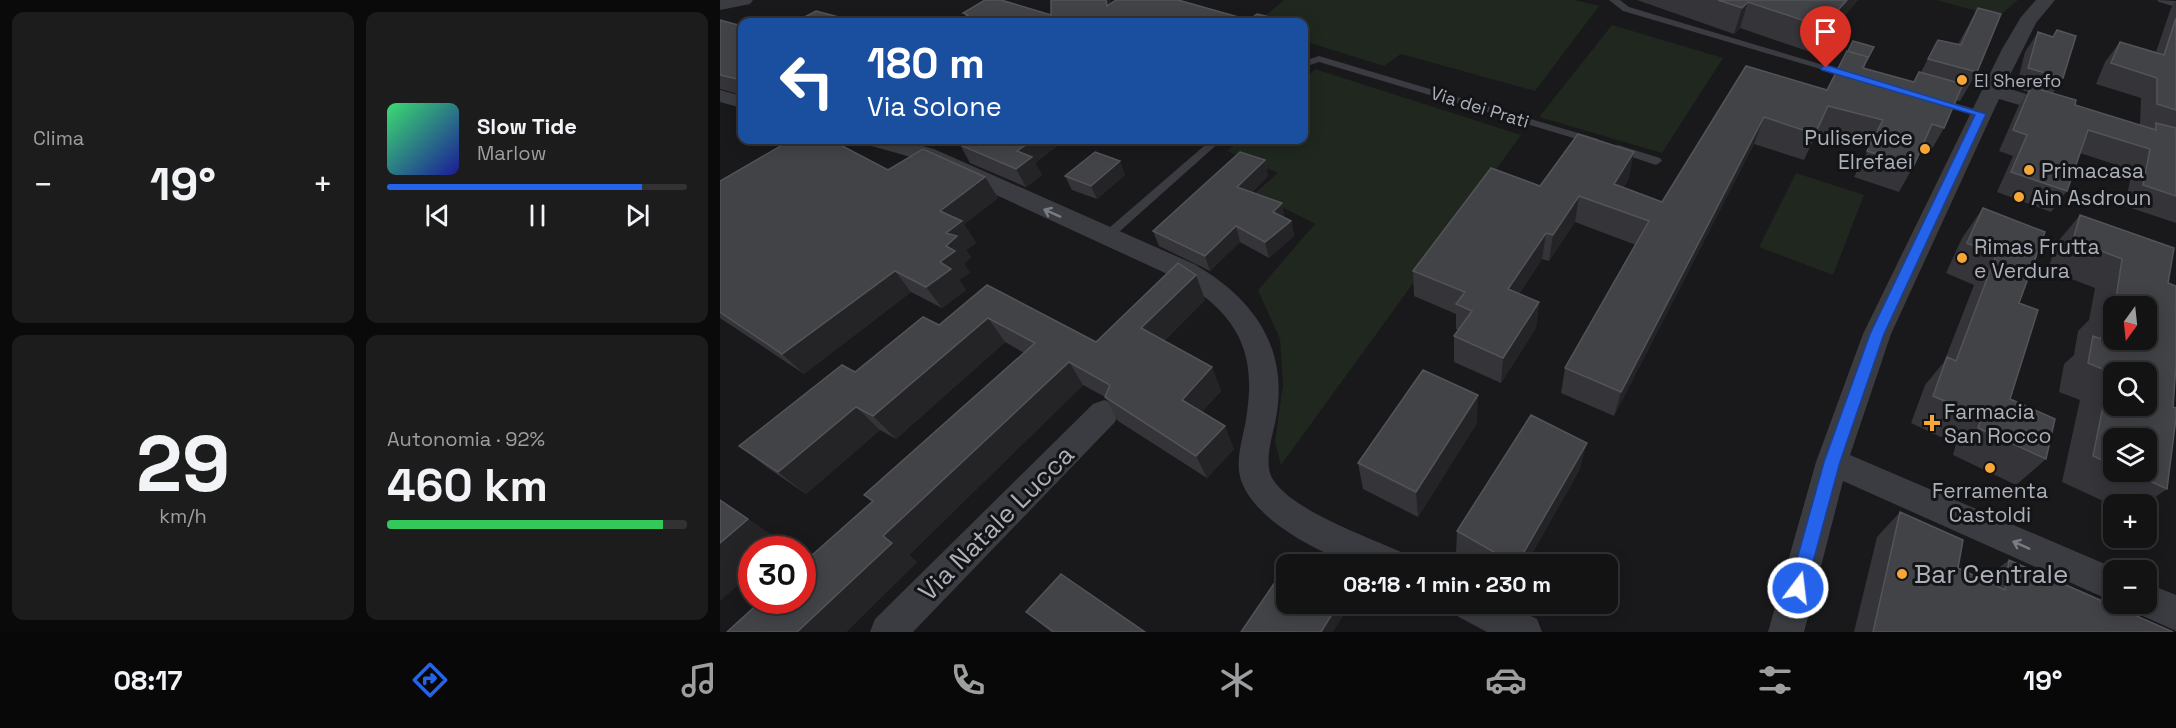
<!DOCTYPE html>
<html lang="it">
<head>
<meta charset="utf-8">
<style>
	:root { --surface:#131314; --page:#1c1c1d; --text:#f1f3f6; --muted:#9d9ea0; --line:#323234; --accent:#2563eb }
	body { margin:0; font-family:"Space Grotesk",sans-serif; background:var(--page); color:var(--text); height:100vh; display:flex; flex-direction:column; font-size:22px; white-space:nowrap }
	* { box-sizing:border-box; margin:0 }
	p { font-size:20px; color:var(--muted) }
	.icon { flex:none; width:33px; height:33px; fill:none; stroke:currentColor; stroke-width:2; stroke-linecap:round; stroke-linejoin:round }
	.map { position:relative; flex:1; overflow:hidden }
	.details { display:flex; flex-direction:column; gap:12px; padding:12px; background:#0a0a0b; width:720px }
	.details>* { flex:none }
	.banner { position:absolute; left:18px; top:18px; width:570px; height:126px; border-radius:12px; box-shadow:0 3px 15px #0003,0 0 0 2px var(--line); background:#1a4fa0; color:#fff; overflow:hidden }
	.needle { width:39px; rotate:195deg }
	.tools { position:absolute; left:1383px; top:296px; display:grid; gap:12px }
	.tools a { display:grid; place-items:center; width:54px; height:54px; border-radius:12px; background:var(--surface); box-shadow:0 3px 15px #0003,0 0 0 2px var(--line); font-size:30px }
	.speed { position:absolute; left:18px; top:536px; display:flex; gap:12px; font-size:30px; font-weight:700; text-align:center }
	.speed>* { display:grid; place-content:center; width:78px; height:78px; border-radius:50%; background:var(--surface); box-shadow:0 3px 15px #0003,0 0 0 2px var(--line); line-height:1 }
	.speed .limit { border:9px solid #d22; background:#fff; color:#111 }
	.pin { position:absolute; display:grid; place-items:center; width:51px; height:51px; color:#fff; margin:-62px -26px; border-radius:50% 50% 50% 0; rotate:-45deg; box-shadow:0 0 6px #0007 }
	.pin .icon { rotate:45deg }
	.me { position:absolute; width:66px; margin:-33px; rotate:15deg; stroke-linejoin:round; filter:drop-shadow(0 0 4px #0008) }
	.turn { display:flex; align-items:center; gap:21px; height:126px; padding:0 30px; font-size:27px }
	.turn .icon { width:78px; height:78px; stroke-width:2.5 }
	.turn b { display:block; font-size:42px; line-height:51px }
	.big { font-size:45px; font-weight:700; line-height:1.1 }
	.details .card { flex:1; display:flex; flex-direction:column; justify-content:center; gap:9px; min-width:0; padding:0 21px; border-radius:12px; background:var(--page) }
	.details .dial { align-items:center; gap:0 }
	.dial b { font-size:78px; line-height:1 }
	.song { display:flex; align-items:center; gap:18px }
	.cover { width:72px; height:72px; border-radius:9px; background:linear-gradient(135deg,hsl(140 70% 55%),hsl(240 70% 35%)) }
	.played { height:6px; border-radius:3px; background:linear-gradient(90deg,var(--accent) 85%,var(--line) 85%) }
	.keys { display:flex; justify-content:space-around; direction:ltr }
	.heat { display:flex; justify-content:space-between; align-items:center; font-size:33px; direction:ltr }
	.charge { height:9px; border-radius:4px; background:linear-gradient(90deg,#34c759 92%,var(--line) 0) }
	.details .tiles { flex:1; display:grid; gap:12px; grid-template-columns:repeat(2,1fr) }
	.trip { position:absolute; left:556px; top:554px; width:342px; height:60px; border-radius:12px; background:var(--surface); box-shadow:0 3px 15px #0003,0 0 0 2px var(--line); font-weight:700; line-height:60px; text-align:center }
	.menu { display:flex; height:96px; justify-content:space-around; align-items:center; background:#080808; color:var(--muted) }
	.menu .icon { width:42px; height:42px }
	.menu .current { color:var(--accent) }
	.menu b { font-size:27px; color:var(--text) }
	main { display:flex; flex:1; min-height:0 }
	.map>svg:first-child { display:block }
	.green { fill:#1f271f }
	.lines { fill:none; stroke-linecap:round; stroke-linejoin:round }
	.service { fill:#3a3c41; fill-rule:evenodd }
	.minor { fill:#3a3c41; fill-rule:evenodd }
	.wall { fill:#353539; fill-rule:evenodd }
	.shaded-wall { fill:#242427 }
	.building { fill:#424347; stroke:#525459; stroke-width:1.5; fill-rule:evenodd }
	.oneway { stroke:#787c84 }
	.route { fill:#2563eb; stroke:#184099; stroke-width:1.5 }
	.poi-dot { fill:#f6a737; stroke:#141417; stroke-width:2 }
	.labels { text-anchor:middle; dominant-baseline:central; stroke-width:6; stroke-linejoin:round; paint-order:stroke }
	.far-poi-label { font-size:18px; fill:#abb1bb; stroke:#141417; text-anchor:start }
	.far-street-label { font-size:18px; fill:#abb1bb; stroke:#141417 }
	.poi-label { font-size:21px; fill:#abb1bb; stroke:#141417; text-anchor:start }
	.near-street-label { font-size:26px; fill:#abb1bb; stroke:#141417 }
	.near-poi-label { font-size:26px; fill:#abb1bb; stroke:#141417; text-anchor:start }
</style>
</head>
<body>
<main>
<section class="details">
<div class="tiles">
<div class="card"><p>Clima</p>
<div class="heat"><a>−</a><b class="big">19°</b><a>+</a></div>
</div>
<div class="card">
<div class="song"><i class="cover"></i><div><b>Slow Tide</b><p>Marlow</p></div></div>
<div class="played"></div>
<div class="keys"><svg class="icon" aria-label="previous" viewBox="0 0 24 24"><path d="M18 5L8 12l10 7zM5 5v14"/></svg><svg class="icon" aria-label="pause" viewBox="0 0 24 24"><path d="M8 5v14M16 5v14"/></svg><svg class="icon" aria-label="next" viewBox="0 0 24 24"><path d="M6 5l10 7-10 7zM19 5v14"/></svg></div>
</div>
<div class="card dial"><b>29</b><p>km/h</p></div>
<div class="card"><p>Autonomia · 92%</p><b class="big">460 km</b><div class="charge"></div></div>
</div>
</section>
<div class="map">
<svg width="1456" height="632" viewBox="0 0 1456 632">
	<rect width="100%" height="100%" fill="#19191b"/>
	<path class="green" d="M 564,0 L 854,0 L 879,6 L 815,91 L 681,54 L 664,66 L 584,41 L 584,22 L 538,22 Z
		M 1216,0 L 1298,0 L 1278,17 Z
		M 892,25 L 1003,58 L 942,153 L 819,117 Z
		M 595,69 L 801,135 L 561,465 L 555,442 L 563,384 L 560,339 L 538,290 L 595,224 L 535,193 L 558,173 L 507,151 L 520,140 L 584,140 L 584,80 Z
		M 1076,173 L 1144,195 L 1113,275 L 1039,247 Z"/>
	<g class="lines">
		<path class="service" d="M 889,0 L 900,0 L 909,7 L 1140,76 L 1139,78 L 1131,78 L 903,11 Z
			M 1437,0 L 1456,1 L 1456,7 L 1439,2 Z
			M 599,56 L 878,139 L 880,141 L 878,143 L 870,143 L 599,62 L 584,67 L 584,61 Z
			M 1217,98 L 1265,112 L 1266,114 L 1261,117 L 1213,103 L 1213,99 Z
			M 491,140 L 502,140 L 390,240 L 382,240 L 380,237 L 382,234 Z
			M 898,145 L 940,158 L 942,161 L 936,165 L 894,151 L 894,147 Z"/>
		<path class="minor" d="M 0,0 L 33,0 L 30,4 L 0,10 Z
			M 1316,0 L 1335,0 L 1316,23 L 1284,87 L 1344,106 L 1348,110 L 1344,114 L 1337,116 L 1279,99 L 1171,334 L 1130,455 L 1399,570 L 1394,570 L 1394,602 L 1123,481 L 1084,632 L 1048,632 L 1096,462 L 1143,334 L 1282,49 L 1301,17 Z
			M 0,90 L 22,96 L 22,108 L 0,102 Z
			M 145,140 L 180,140 L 214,149 L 474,264 C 533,298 569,347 556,418 C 553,435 542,465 554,481 C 574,511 648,537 681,552 L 686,564 C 670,564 647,568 631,563 C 594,551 524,514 519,471 C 517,451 525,432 527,412 C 537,346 512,310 456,278 L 198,159 L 148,145 Z
			M 384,400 L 395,404 L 399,413 L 395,422 L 193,632 L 150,632 L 155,619 L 373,404 Z
			M 1426,583 L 1456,595 L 1456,631 L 1414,612 L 1410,603 L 1426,603 Z
			M 729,603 L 784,603 L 817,619 L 822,632 L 767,632 L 735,615 Z"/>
	</g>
	<path class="wall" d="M 917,0 L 1138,0 L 1093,53 L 1020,28 L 1014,34 Z
		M 1456,1 L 1456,223 L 1405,206 L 1412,170 L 1360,153 L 1347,191 L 1331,212 L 1277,192 L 1293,156 L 1279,151 L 1298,107 L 1308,92 L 1296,88 L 1305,52 L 1318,32 L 1343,78 L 1333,93 L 1355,105 L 1420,125 L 1421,98 L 1376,84 L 1385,62 L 1400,42 L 1436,52 L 1451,8 Z
		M 1258,8 L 1257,72 L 1240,101 L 1236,100 L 1224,128 L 1209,154 L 1200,152 L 1194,165 L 1179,192 L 1134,177 L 1150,146 L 1097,132 L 1084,160 L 1034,144 L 894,416 L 841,393 L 845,368 L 916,245 L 855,222 L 829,261 L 822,259 L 799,294 L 819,302 L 816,328 L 781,383 L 734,362 L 734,336 L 738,330 L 736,329 L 736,314 L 694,296 L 693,271 L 820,186 L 909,178 L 903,188 L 942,202 L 1026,66 L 1107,90 L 1154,47 L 1144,68 L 1194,82 L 1201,72 L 1218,40 L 1238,44 Z
		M 0,20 L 22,26 L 22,95 L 0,89 Z
		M 179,140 L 203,140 L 199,143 Z
		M 248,140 L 351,140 L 348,142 L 345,140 L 315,163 L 322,175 L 306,187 L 250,163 L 240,145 Z
		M 545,160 L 548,176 L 532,192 L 565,218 L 571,221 L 574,236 L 549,258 L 520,242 L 490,271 L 439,246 L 433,231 Z
		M 168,170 L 265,177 L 278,198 L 244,224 L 256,243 L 246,250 L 251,257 L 244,264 L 250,273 L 239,280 L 246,290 L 222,308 L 191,292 L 84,374 L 0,318 L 0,181 Z
		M 405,175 L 377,199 L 352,190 L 345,176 Z
		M 1263,208 L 1299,303 L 1290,399 L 1326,459 L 1296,485 L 1233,455 L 1236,444 L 1191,423 L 1205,385 L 1224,362 L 1254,285 L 1226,273 L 1242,238 Z
		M 1360,215 L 1448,283 L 1447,489 L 1425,504 L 1394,504 L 1394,506 L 1342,482 L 1360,400 L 1339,392 L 1344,364 L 1354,355 L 1358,331 L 1369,320 L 1375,288 L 1328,270 L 1336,244 ZM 1394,438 L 1426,471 L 1394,471 Z
		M 476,275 L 485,300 L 444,341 L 492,367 L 501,391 L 482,412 L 514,449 L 487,478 L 398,421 L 385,397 L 363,385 L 189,555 L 197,562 L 126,632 L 152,502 L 144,495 L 304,353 L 285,342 L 176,439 L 160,430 L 86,494 L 48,468 L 19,446 L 135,372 L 219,325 L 267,285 L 376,342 Z
		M 757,423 L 698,517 L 643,489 L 638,463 Z
		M 860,469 L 806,564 L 753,564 L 736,554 L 737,531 Z
		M 1180,512 L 1238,568 L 1263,580 L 1289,560 L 1453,632 L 1134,632 L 1157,537 Z
		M 306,612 L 425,632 L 331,632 Z"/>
	<path class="shaded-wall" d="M 386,0 L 390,0 L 393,22 L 387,6 Z
		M 1127,0 L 1138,0 L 1093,53 L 1103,27 Z
		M 1028,2 L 1020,28 L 1014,34 L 1022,8 Z
		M 1044,117 L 1034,144 L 894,416 L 901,392 Z
		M 313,140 L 345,140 L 315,163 L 322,175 L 306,187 L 296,169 L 297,151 Z
		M 914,152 L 909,178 L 890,207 L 894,184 Z
		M 545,160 L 548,176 L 521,203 L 517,187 Z
		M 400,161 L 405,175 L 377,199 L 371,186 Z
		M 265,177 L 278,198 L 244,224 L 256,243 L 246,250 L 251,257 L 244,264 L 250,273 L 239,280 L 246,290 L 222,308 L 206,287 L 220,262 L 226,246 L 226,233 L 220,211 Z
		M 859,196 L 855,222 L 829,261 L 833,235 Z
		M 562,203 L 565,218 L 553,212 Z
		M 571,221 L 574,236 L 549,258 L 545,242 Z
		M 516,226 L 520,242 L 490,271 L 485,256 Z
		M 826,233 L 822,259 L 785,315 L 788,289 Z
		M 175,271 L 191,292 L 84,374 L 62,354 Z
		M 476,275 L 485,300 L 432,352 L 421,328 Z
		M 819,302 L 816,328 L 781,383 L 783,358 Z
		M 268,318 L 285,342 L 176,439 L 153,416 Z
		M 349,362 L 363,385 L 189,555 L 197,562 L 126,632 L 77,632 L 163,536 Z
		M 492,367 L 501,391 L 472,423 L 462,400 Z
		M 758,395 L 757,423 L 698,517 L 696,492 Z
		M 136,407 L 160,430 L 86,494 L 58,472 Z
		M 505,426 L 514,449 L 487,478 L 476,456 Z
		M 867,443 L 860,469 L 806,564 L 797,564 Z
		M 0,500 L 64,543 L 58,549 L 32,549 L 32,573 L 0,601 Z
		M 619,603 L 625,603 L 627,610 L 613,632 L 601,632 Z"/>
	<path class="building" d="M 265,0 L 281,0 L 331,15 L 331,0 L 386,0 L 387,6 L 396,0 L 458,0 L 529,20 L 537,14 L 566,21 L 565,22 L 237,22 L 248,15 L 243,13 Z
		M 998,0 L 1127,0 L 1103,27 L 1028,2 L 1022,8 Z
		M 1258,8 L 1281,14 L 1257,72 L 1208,59 L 1218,40 L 1241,45 Z
		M 96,11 L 134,21 L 131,22 L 75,22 Z
		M 1456,18 L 1456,110 L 1437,104 L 1437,78 L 1391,63 L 1400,42 L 1444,55 Z
		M 0,20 L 22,26 L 22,80 L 0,75 Z
		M 1337,30 L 1356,36 L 1343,78 L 1308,68 L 1318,32 L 1333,37 Z
		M 1133,41 L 1154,47 L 1147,60 L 1148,57 L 1128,51 Z
		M 1127,51 L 1148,57 L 1143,68 L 1194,82 L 1199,72 L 1243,84 L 1224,128 L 1212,124 L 1194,165 L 1147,151 L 1163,120 L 1108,106 L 1095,134 L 1044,117 L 901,392 L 845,368 L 929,221 L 859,196 L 833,235 L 826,233 L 788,289 L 819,302 L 783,358 L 734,336 L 752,311 L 736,304 L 745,292 L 693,271 L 771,168 L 820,186 L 858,134 L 914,152 L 894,184 L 942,202 L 1026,66 L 1107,90 Z
		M 1311,87 L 1356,100 L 1355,105 L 1436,130 L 1436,123 L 1456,128 L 1456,196 L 1423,185 L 1430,149 L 1368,130 L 1347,191 L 1291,172 L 1307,135 L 1293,130 Z
		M 71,140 L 111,140 L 168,170 L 203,149 L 265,177 L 220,211 L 242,221 L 226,233 L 237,236 L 226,246 L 235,251 L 220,262 L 231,269 L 206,287 L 175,271 L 62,354 L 0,312 L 0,181 Z
		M 248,140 L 313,140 L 297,151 L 312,157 L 296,169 L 240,145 Z
		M 375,152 L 400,161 L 371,186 L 345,176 Z
		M 520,152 L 545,160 L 517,187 L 562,203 L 553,212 L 571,221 L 545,242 L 516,226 L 485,256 L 433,231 Z
		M 1263,208 L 1325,232 L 1299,303 L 1318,310 L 1290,399 L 1335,419 L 1326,459 L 1258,428 L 1262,417 L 1213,396 L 1227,357 L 1236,361 L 1276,255 L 1247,243 Z
		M 1360,215 L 1454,248 L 1448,283 L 1456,286 L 1456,365 L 1453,407 L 1456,408 L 1456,418 L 1447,489 L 1408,471 L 1426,471 L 1426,438 L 1394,438 L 1394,465 L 1373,456 L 1390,372 L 1368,363 L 1373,336 L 1381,339 L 1386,302 L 1395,305 L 1402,259 L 1353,240 ZM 1394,306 L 1426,306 L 1426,339 L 1394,339 ZM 1394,372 L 1426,372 L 1426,405 L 1394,405 Z
		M 458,263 L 476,275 L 421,328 L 492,367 L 462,400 L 505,426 L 476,456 L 385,397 L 390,385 L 349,362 L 163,536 L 172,543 L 77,632 L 7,632 L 42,600 L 82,600 L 82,564 L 153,501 L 144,495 L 315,343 L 268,318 L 153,416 L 136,407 L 58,472 L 19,446 L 122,365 L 135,372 L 203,317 L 219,325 L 267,285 L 376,342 Z
		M 703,370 L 758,395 L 696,492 L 638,463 Z
		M 811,415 L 867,443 L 797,564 L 795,564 L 737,531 Z
		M 0,500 L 28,519 L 0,543 Z
		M 1180,512 L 1243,540 L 1238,568 L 1285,590 L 1289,560 L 1453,632 L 1153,632 Z
		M 566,566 L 567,566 L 567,603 L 619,603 L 601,632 L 521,632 Z
		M 341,574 L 425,632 L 334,632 L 306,612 Z"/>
	<defs><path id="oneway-shaft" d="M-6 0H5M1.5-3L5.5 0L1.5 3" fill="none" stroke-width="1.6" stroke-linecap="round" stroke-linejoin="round" transform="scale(1.5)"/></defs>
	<g class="oneway">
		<use href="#oneway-shaft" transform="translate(332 213) rotate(-156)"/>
		<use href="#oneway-shaft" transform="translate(1301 545) rotate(-156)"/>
	</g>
	<path class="route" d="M 1106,65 L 1266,114 L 1164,334 L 1120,462 L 1086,588 L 1084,594 L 1078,597 L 1071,594 L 1069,588 L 1104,462 L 1150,334 L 1255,115 L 1102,70 L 1100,68 Z"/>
	<g class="poi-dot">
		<circle cx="1242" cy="80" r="6"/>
		<circle cx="1205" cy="149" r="6"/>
		<circle cx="1309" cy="170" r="6"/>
		<circle cx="1299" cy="197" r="6"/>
		<circle cx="1242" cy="258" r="6"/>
		<path d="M1209 414h6v6h6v6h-6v6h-6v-6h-6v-6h6z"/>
		<circle cx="1270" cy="468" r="6"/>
		<circle cx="1182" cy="574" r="6"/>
	</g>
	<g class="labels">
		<g class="far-poi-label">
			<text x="1254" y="80">El Sherefo</text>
		</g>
		<g class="far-street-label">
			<text transform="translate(760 107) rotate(17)">Via dei Prati</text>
		</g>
		<g class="poi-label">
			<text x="1193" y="137" text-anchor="end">Puliservice<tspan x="1193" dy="24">Elrefaei</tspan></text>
			<text x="1321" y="170">Primacasa</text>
			<text x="1311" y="197">Ain Asdroun</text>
			<text x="1254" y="246">Rimas Frutta<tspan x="1254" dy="24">e Verdura</tspan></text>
			<text x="1224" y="411">Farmacia<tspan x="1224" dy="24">San Rocco</tspan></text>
			<text x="1270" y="490" text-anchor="middle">Ferramenta<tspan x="1270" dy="24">Castoldi</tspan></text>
		</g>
		<g class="near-street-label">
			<text transform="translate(276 523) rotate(-45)">Via Natale Lucca</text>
		</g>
		<g class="near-poi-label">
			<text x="1194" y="574">Bar Centrale</text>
		</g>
	</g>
</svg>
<div class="tools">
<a><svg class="needle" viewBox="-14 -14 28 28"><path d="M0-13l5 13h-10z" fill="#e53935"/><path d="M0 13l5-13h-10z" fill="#9d9ea0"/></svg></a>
<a><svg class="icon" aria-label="search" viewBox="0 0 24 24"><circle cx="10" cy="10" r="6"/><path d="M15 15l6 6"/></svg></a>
<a><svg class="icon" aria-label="layers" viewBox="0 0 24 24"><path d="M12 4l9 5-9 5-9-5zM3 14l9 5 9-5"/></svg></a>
<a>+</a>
<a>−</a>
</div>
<div class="speed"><div class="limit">30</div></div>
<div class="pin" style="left:1106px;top:68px;background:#d93025"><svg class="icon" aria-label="arrive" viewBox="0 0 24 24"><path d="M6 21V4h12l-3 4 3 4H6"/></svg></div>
<svg class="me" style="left:1078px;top:588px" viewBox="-20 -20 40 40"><circle r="17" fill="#2563eb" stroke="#fff" stroke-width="3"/><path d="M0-11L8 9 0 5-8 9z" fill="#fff"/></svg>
<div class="trip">08:18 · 1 min · 230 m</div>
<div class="banner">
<div class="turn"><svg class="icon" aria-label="left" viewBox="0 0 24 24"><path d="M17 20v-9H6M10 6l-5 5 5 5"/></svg><div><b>180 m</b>Via Solone</div></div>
</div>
</div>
</main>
<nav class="menu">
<b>08:17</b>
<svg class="icon current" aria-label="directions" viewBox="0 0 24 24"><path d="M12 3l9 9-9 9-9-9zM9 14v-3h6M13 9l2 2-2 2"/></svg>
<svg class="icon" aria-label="music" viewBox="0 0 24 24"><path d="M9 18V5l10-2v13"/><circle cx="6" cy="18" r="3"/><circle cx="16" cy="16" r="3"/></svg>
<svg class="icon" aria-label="phone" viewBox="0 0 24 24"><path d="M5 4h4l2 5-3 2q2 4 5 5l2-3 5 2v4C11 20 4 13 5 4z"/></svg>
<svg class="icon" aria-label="climate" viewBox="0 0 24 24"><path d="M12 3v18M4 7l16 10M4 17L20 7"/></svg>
<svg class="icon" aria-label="car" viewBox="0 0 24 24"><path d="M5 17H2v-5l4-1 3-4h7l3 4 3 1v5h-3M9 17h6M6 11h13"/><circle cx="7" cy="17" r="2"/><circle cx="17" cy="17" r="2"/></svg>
<svg class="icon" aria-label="filters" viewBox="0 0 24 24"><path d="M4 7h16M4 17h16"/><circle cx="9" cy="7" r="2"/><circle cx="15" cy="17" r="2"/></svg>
<b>19°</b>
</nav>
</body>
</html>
